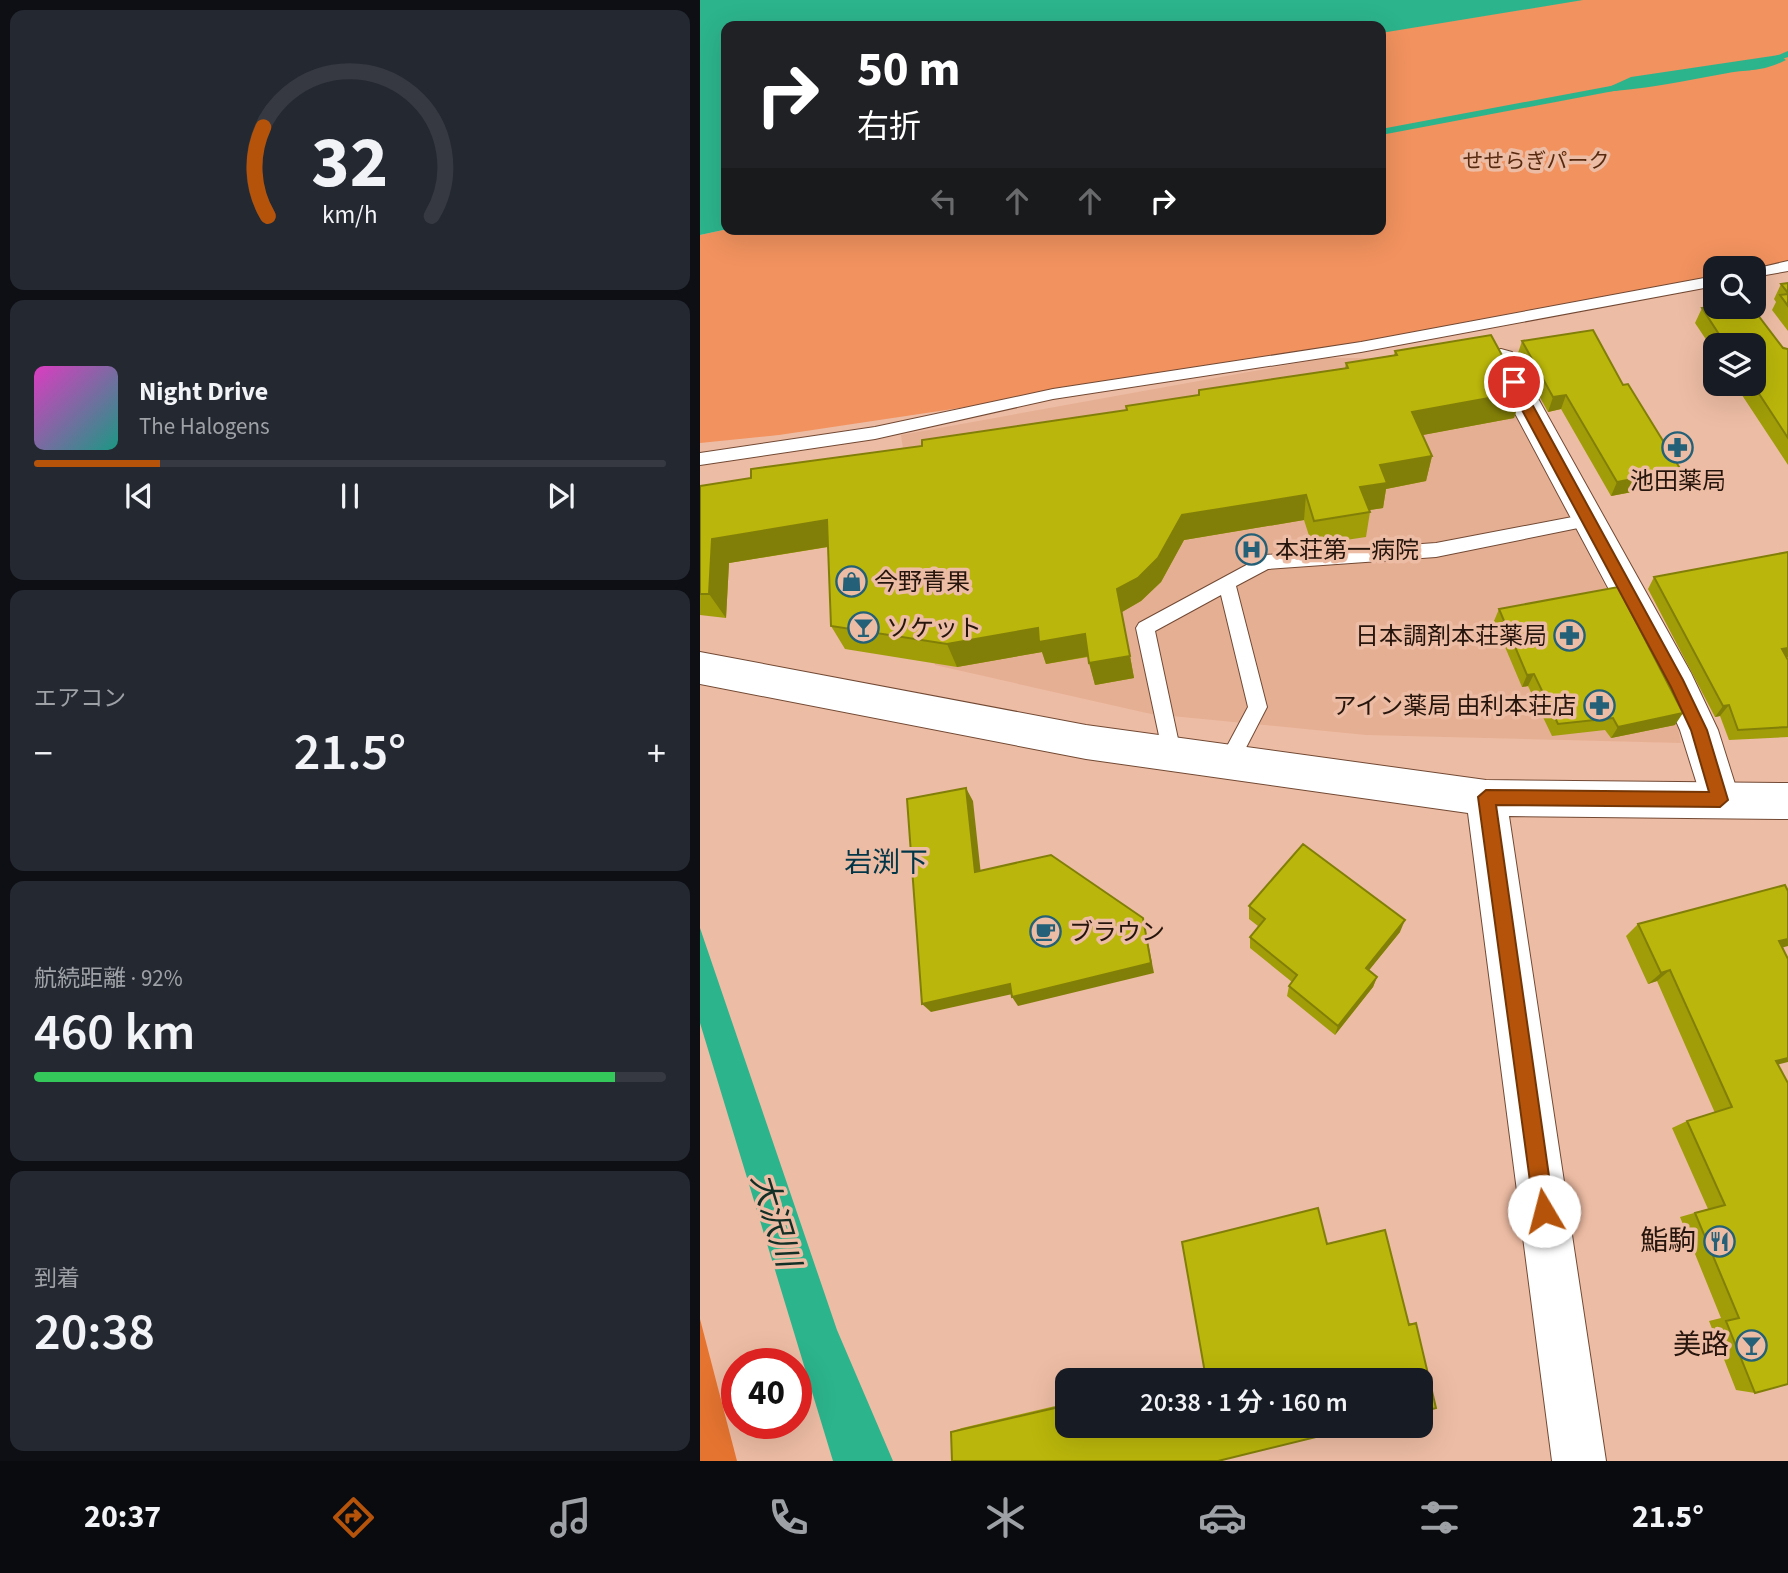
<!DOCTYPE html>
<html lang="ja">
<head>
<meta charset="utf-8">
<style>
	:root { --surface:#171b24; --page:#242831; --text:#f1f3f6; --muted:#9ea1a6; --line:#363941; --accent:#b45309 }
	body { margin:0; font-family:"Source Sans 3","Noto Sans JP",sans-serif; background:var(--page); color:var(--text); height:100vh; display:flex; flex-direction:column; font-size:26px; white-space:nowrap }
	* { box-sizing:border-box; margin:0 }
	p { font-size:23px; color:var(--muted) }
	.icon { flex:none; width:38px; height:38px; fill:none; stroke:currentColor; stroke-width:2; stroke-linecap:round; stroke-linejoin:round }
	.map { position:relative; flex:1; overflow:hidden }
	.details { display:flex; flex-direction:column; gap:10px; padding:10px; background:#0d0f14; width:700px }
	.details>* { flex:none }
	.top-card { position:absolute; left:21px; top:21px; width:665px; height:214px; border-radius:14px; box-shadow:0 7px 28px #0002; background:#202124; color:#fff; overflow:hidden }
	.controls { position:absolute; left:1003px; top:256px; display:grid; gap:14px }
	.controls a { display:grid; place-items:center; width:63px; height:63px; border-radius:14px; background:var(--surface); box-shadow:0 7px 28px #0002; font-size:35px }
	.speed { position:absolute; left:21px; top:1348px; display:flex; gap:14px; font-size:35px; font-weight:700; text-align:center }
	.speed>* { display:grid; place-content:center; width:91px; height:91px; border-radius:50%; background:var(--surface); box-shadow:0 7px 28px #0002; line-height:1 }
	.speed .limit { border:10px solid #d22; background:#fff; color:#111 }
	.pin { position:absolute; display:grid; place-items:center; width:60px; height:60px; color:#fff; margin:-30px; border:4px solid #fff; border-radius:50%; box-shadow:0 2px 7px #0007 }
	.me { position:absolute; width:77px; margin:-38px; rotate:352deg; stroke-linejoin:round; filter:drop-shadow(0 0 5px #0008) }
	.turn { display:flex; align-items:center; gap:24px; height:147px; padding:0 21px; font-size:32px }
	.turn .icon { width:91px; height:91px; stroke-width:2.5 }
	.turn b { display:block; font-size:49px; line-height:60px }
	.lanes { display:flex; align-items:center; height:66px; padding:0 21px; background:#0003; justify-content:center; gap:35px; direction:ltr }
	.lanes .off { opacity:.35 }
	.big { font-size:52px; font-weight:600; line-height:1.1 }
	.details .tile { flex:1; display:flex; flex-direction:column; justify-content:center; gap:10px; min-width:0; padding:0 24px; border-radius:14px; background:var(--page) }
	.details .dial { align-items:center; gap:0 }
	.dial svg { height:182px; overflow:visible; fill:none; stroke:var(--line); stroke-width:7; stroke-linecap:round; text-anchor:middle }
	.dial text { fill:var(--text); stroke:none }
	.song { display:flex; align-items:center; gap:21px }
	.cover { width:84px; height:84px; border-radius:10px; background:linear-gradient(135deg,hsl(310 70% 55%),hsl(170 70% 35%)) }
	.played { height:7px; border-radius:4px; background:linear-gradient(90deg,var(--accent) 20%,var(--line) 20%) }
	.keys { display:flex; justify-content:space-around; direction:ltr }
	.heat { display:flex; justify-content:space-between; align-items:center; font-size:38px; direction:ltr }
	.charge { height:10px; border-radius:5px; background:linear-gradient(90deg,#34c759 92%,var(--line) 0) }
	.trip { position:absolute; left:355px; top:1368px; width:378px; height:70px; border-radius:14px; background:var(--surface); box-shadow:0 7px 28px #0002; font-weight:600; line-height:70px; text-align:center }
	.dock { display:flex; height:112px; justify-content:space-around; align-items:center; background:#090b0e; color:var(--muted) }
	.dock .icon { width:49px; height:49px }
	.dock .on { color:var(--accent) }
	.dock b { font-size:32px; color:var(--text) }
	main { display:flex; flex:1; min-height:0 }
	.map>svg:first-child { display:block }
	.built { fill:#e5af93 }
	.green { fill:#f1925f }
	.forest { fill:#e57430 }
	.water { fill:#2cb48c }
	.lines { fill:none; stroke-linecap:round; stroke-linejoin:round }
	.stream { fill:#2cb48c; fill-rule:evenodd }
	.service-casing { stroke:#724934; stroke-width:2 }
	.minor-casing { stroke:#724934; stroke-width:2 }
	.tertiary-casing { stroke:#724934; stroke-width:2 }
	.service { fill:#fff; fill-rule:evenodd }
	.minor { fill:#fff; fill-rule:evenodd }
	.tertiary { fill:#fff; fill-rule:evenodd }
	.wall { fill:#a09d09 }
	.shaded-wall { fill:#827f08 }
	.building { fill:#bab60b; stroke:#827f08; stroke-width:2 }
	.route { fill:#b45309; stroke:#753606; stroke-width:2 }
	.labels { text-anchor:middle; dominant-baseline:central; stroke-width:7; stroke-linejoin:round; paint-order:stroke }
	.far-park-label { font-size:21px; fill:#572a10; stroke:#edbca4 }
	.poi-label { font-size:24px; fill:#26150c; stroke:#edbca4; text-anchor:start }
	.quarter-label { font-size:28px; fill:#013649; stroke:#edbca4 }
	.near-poi-label { font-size:28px; fill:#26150c; stroke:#edbca4; text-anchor:end }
	.near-water-label { font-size:32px; font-style:italic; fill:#143026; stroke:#edbca4 }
</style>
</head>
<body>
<main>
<section class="details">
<div class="tile dial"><svg viewBox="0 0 100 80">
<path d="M14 69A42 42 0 1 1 86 69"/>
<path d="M14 69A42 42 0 0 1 12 30" stroke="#b45309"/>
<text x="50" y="56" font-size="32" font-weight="700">32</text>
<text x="50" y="72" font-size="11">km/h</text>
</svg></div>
<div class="tile">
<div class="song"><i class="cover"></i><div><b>Night Drive</b><p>The Halogens</p></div></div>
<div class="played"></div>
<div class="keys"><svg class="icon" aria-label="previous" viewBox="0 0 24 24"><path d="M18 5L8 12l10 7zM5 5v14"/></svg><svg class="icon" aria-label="pause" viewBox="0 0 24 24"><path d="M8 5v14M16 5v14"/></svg><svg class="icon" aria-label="next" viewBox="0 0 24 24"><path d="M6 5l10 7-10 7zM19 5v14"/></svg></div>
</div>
<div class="tile"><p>エアコン</p>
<div class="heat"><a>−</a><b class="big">21.5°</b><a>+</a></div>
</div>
<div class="tile"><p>航続距離 · 92%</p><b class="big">460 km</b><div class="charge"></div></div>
<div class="tile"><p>到着</p><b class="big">20:38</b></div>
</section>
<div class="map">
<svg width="1088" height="1461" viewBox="0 0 1088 1461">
	<rect width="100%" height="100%" fill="#edbca4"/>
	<path class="built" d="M 625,358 L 756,358 L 790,362 L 978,728 L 981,743 L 666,735 L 451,714 L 235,665 L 201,435 Z"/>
	<path class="green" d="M 879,0 L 1088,0 L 1088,266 L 1054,273 L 1054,268 L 1015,268 L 1015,281 L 612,355 L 79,435 L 0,443 L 0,235 L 28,229 L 681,229 L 681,32 Z"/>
	<path class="forest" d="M 0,1319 L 37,1461 L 0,1461 Z"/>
	<path class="water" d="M 0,0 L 883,0 L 681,33 L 681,26 L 26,26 L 28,229 L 0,235 Z
		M 1079,55 L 1086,60 C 1062,72 1053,69 1028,73 C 984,81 943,90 898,92 L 931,77 Z
		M 0,928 L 137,1330 L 193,1461 L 133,1461 L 0,1023 Z"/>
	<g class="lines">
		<path class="stream" d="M 1088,51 L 1088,57 L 1063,66 L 1059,63 Z
			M 916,85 L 920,88 L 919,90 L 681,135 L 681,129 Z"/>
		<defs>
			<path id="service" d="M 1088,261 L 1088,271 L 1054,277 L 1054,269 Z
				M 1015,276 L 1015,286 L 661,352 L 353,399 L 175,439 L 0,465 L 0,453 L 175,427 L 353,389 L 661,342 Z
				M 888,514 L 896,520 L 888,526 L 736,557 L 568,569 L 536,586 L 567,707 L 535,769 L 528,772 L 521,769 L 518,763 L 548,707 L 521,595 L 455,631 L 481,753 L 478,759 L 471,762 L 464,759 L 436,628 L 439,623 L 565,555 L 736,543 Z"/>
			<path id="minor" d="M 801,349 L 812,352 L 816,359 L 991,673 L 1018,730 L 1040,800 L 1034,813 L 1020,818 L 1006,813 L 980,730 L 962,689 L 786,359 L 790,352 Z"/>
			<path id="tertiary" d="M 0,652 L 386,725 L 786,780 L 1088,783 L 1088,819 L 809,816 L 906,1461 L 852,1461 L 768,813 L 386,759 L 0,684 Z"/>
		</defs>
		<use href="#service" class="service-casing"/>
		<use href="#minor" class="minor-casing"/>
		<use href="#tertiary" class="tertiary-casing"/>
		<use href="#service" class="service"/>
		<use href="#minor" class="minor"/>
		<use href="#tertiary" class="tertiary"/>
	</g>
	<path class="wall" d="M 1088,283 L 1088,331 L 1072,310 L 1076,302 L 1074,299 L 1081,284 Z
		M 1002,308 L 1088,349 L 1088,465 L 1034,383 L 1054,383 L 1054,345 L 1015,345 L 1015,353 L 995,323 Z
		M 822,341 L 923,385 L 981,470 L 974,484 L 911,496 L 861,409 L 848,412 L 817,356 Z
		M 695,351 L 822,392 L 814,418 L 722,435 L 732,456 L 726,481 L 686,489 L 683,508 L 669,510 L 670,512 L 666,537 L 612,545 L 604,520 L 484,540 L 461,582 L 441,601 L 422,612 L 434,678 L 395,685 L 388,657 L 346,664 L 342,652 L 257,667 L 145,649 L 131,626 L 128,547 L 29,563 L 26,618 L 0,615 L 0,486 L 51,478 L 427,410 L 499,395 L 499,390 L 645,368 L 646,363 L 694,355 Z
		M 954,577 L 1087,657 L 1088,660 L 1088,737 L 1029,740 L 1020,716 L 1015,717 L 948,589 Z
		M 799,609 L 975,725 L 911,738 L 905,730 L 852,736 L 828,686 L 822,687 L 794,621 Z
		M 549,906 L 700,932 L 669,970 L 677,977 L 673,987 L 635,1035 L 587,996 L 589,986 L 592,982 L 550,948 L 550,937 L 558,926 L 549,919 Z
		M 938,924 L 1082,947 L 1078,1064 L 1055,1393 L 1036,1390 L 1009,1321 L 1021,1318 L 980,1217 L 1008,1209 L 972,1128 L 987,1121 L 1015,1113 L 957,981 L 948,984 L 926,936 Z
		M 627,1244 L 709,1323 L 716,1323 L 721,1381 L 464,1381 L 505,1371 Z
		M 368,1403 L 368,1426 L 251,1432 L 262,1428 Z"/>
	<path class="shaded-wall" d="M 822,392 L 814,418 L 707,438 L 712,412 Z
		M 866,395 L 861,409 L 848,412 L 853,397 Z
		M 732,456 L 726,481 L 686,489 L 683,508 L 657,512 L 660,487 L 680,465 Z
		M 981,470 L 974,484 L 911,496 L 917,482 Z
		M 606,495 L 604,520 L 484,540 L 461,582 L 441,601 L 422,612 L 417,589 L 482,515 Z
		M 127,520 L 139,545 L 29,563 L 26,618 L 9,594 L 12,539 Z
		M 338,628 L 385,634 L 390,656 L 346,664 L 342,652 L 257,667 L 247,644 Z
		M 1088,648 L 1088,657 L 1073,660 L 1082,649 Z
		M 430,656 L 434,678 L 395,685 L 389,663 Z
		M 834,674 L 828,686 L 822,687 L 827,675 Z
		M 1029,705 L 1020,716 L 1015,717 L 1023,706 Z
		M 983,713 L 975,725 L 911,738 L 918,727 Z
		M 266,788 L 273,801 L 282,884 L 275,872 Z
		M 443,918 L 454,973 L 318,1006 L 312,997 Z
		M 705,920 L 700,932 L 662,979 L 666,968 Z
		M 1088,939 L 1088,946 L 1062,953 L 1079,941 Z
		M 970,970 L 957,981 L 948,984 L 961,973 Z
		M 677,977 L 673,987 L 635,1035 L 638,1026 Z
		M 310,984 L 317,993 L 231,1012 L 222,1004 Z
		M 1088,1058 L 1088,1062 L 1059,1069 L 1076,1061 Z"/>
	<path class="building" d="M 1088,283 L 1088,293 L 1081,284 Z
		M 1088,294 L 1088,306 L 1080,295 Z
		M 1015,306 L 1051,306 L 1083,348 L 1088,349 L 1088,438 L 1052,383 L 1054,383 L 1054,345 L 1026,345 L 1002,308 Z
		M 893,330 L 923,385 L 928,384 L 981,470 L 917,482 L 866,395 L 853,397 L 822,341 Z
		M 791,335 L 822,392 L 712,412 L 732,456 L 680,465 L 687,483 L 660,487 L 670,512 L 614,521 L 606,495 L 482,515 L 458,558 L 438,578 L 417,589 L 430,656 L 389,663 L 385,634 L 339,642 L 338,628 L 247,644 L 131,626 L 127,520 L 12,539 L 9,594 L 0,594 L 0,486 L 51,478 L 51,469 L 222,446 L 222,440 L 427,410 L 426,406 L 499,395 L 499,390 L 648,368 L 646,363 L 697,355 L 695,351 Z
		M 1088,552 L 1088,648 L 1082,649 L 1088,660 L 1088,727 L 1038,730 L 1029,705 L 1023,706 L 954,577 Z
		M 918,587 L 983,713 L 918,727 L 913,718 L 858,724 L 834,674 L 827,675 L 799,609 Z
		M 266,788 L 275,872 L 351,855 L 443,918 L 451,963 L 312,997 L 310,984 L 222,1004 L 207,799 Z
		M 603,844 L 705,920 L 666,968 L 677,977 L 638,1026 L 589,986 L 597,975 L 550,937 L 565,919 L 549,906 Z
		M 1085,885 L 1088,891 L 1088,939 L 1079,941 L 1088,959 L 1088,1058 L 1076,1061 L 1088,1083 L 1088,1384 L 1055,1393 L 1026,1321 L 1039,1318 L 995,1213 L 1025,1205 L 987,1121 L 1032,1107 L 970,970 L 961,973 L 938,924 Z
		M 618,1208 L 627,1244 L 685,1230 L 709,1325 L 716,1323 L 736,1408 L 721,1412 L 721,1381 L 470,1381 L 505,1373 L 482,1242 Z
		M 368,1405 L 368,1426 L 661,1426 L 518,1461 L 252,1461 L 251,1432 Z"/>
	<path class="route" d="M 814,378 L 820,382 L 983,680 L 1007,730 L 1028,800 L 1020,807 L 796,805 L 854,1211 L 852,1219 L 844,1221 L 837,1219 L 834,1211 L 778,797 L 786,790 L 1009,792 L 991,730 L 971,687 L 807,382 Z"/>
	<defs>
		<symbol id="pharmacy-ring" viewBox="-11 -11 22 22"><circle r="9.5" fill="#edbca4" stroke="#246077" stroke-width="1.5"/><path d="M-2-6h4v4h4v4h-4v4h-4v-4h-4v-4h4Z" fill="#246077"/></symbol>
		<symbol id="hospital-ring" viewBox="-11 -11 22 22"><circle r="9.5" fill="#edbca4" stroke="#246077" stroke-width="1.5"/><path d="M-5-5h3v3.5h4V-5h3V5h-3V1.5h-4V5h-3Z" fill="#246077"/></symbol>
		<symbol id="shop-ring" viewBox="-11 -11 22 22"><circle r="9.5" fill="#edbca4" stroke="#246077" stroke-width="1.5"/><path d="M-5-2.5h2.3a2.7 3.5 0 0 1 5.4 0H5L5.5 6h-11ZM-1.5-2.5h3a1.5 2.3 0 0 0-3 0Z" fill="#246077"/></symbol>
		<symbol id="bar-ring" viewBox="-11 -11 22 22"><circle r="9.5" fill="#edbca4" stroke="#246077" stroke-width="1.5"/><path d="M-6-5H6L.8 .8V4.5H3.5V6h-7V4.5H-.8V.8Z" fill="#246077"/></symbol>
		<symbol id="cafe-ring" viewBox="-11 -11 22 22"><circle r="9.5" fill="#edbca4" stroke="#246077" stroke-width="1.5"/><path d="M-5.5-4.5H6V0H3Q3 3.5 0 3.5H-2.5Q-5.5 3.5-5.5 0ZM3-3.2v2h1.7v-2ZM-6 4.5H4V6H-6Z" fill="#246077"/></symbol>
		<symbol id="restaurant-ring" viewBox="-11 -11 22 22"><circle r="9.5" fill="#edbca4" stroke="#246077" stroke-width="1.5"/><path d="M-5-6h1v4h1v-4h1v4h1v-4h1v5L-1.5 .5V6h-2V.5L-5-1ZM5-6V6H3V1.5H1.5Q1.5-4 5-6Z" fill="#246077"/></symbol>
	</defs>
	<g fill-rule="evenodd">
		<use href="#pharmacy-ring" x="960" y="430" width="35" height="35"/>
		<use href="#hospital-ring" x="534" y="532" width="35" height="35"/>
		<use href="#shop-ring" x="134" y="564" width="35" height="35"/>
		<use href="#bar-ring" x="146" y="610" width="35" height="35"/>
		<use href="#pharmacy-ring" x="852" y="618" width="35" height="35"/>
		<use href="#pharmacy-ring" x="882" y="688" width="35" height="35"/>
		<use href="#cafe-ring" x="328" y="914" width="35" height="35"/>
		<use href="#restaurant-ring" x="1002" y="1224" width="35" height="35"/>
		<use href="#bar-ring" x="1034" y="1328" width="35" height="35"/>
	</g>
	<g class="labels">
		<g class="far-park-label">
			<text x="836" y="161">せせらぎパーク</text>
		</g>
		<g class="poi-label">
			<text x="978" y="481" text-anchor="middle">池田薬局</text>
			<text x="575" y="550">本荘第一病院</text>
			<text x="174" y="582">今野青果</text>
			<text x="186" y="628">ソケット</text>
			<text x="847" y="636" text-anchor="end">日本調剤本荘薬局</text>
			<text x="876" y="706" text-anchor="end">アイン薬局 由利本荘店</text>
			<text x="369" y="932">ブラウン</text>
		</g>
		<g class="quarter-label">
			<text x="186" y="863">岩渕下</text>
		</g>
		<g class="near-poi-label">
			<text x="996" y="1241">鮨駒</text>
			<text x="1029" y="1345">美路</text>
		</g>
		<g class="near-water-label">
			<text transform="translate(75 1220) rotate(73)">大沢川</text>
		</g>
	</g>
</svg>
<div class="controls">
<a><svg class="icon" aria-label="search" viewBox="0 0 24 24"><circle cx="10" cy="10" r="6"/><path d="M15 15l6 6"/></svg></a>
<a><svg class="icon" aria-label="layers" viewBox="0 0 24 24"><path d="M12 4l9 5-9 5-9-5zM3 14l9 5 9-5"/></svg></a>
</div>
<div class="speed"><div class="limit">40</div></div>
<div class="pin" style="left:814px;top:382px;background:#d93025"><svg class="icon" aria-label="arrive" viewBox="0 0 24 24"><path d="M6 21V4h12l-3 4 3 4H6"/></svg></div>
<svg class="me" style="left:844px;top:1211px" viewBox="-20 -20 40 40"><circle r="19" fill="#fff"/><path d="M0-13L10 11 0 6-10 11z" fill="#b45309"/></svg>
<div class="trip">20:38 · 1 分 · 160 m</div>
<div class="top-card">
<div class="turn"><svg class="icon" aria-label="right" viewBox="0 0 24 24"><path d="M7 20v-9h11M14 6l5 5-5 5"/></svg><div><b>50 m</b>右折</div></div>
<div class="lanes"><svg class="icon off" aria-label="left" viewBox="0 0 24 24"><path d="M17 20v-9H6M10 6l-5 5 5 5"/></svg><svg class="icon off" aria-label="ahead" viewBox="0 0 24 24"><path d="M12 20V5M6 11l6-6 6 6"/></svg><svg class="icon off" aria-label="ahead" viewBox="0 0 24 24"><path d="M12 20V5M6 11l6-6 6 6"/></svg><svg class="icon" aria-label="right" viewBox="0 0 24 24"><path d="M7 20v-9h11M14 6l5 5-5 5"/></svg></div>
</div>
</div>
</main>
<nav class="dock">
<b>20:37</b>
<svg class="icon on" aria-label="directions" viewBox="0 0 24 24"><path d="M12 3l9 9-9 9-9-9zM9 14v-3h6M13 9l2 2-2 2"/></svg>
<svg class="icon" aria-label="music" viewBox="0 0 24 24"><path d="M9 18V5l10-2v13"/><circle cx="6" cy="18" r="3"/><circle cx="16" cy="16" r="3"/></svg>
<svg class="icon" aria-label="phone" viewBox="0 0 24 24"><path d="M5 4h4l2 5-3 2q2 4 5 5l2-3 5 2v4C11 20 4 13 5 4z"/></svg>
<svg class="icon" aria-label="climate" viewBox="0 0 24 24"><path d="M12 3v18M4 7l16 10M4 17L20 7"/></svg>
<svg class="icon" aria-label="car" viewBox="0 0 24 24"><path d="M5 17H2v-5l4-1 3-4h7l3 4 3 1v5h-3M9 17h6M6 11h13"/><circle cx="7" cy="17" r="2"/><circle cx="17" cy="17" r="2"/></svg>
<svg class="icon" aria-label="filters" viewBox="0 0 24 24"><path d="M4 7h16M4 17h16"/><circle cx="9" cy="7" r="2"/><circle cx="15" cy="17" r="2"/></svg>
<b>21.5°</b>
</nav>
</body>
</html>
